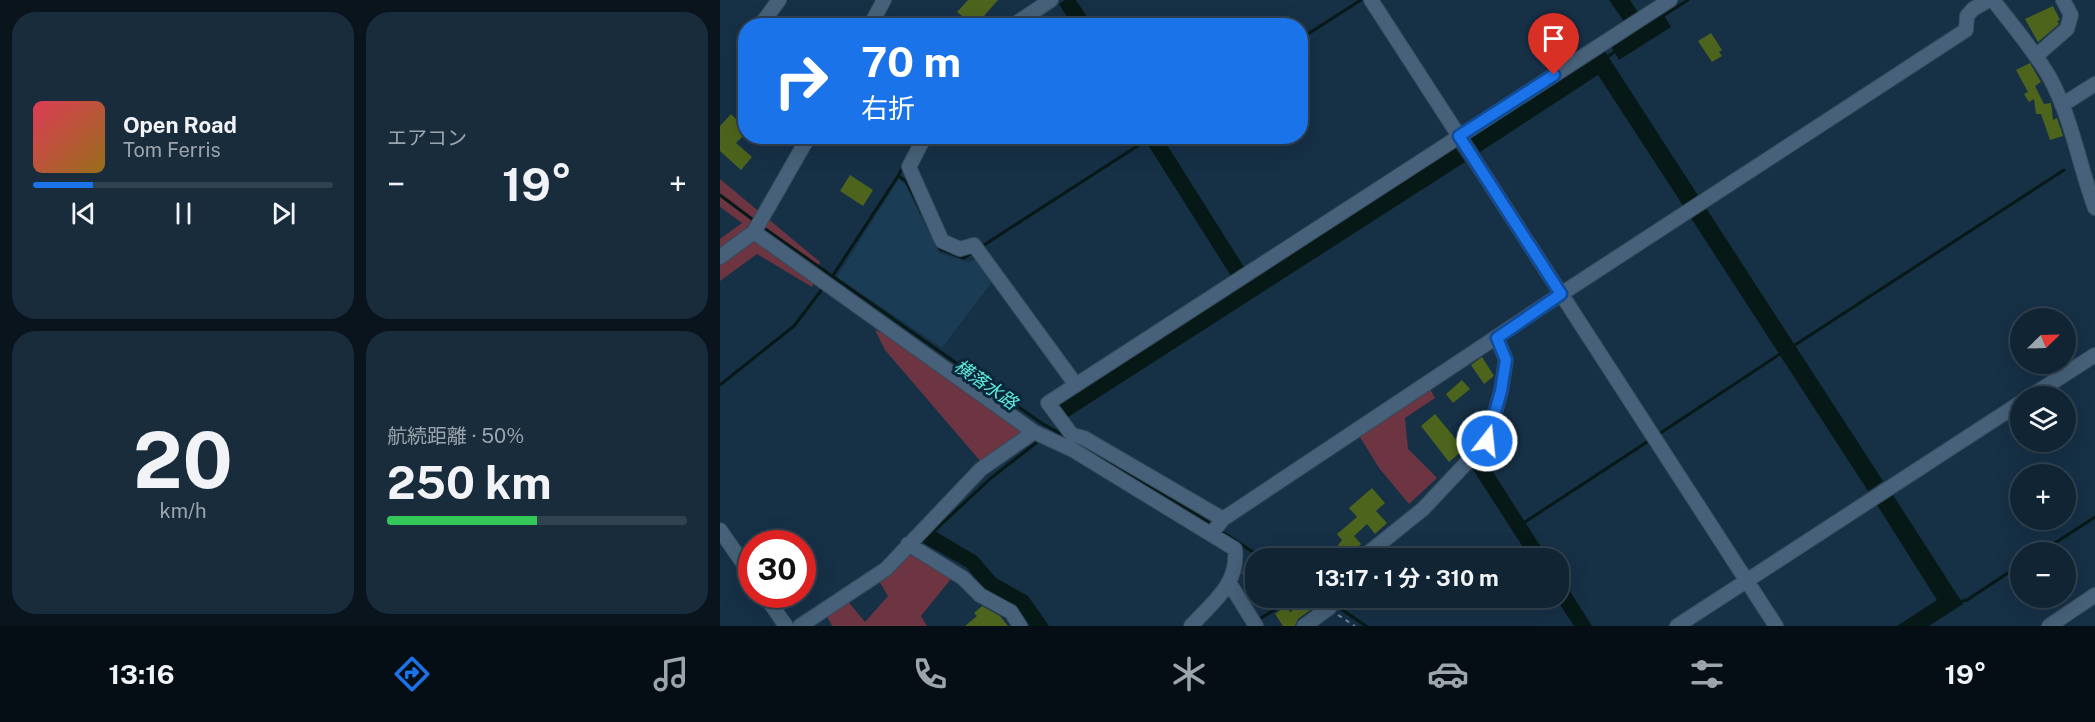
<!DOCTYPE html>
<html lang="ja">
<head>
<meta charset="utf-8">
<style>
	:root { --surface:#102434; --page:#192c3c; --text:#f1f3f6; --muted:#9ca4ac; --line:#30414f; --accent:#1a73e8 }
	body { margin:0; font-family:"Public Sans","Noto Sans JP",sans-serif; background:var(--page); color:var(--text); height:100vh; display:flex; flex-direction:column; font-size:22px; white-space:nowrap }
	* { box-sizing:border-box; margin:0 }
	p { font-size:20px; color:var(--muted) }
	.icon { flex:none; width:33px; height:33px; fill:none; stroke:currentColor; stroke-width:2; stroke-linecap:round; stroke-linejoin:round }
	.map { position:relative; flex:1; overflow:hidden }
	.details { display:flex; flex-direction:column; gap:12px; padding:12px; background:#09141d; width:720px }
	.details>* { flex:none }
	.guide { position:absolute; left:18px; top:18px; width:570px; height:126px; border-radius:24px; box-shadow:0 6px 24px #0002,0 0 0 2px var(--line); background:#1a73e8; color:#fff; overflow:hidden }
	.needle { width:39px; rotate:67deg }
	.fabs { position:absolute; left:1290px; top:308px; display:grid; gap:12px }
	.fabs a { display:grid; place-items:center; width:66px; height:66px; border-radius:50%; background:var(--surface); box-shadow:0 6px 24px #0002,0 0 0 2px var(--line); font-size:30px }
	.speed { position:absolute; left:18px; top:530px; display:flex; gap:12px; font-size:30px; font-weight:700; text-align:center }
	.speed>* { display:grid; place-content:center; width:78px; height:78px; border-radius:50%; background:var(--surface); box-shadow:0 6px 24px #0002,0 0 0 2px var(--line); line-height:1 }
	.speed .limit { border:9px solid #d22; background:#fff; color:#111 }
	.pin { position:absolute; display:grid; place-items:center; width:51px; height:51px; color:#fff; margin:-62px -26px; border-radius:50% 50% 50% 0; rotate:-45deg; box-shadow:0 0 6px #0007 }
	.pin .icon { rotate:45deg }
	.me { position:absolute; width:66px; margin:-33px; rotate:16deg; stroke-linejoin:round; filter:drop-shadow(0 0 4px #0008) }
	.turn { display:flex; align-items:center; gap:21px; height:126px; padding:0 24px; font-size:27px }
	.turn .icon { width:78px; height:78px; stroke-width:2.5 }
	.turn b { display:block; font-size:42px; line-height:51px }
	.big { font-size:45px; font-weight:700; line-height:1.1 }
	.details .card { flex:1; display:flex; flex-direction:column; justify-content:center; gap:9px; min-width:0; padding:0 21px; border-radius:24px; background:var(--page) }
	.details .dial { align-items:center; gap:0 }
	.dial b { font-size:78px; line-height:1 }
	.song { display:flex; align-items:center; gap:18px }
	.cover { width:72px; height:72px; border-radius:9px; background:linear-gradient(135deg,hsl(350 70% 55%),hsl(40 70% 35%)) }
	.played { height:6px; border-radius:3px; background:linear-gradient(90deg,var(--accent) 20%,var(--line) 20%) }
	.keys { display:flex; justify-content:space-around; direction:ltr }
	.heat { display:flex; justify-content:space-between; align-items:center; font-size:33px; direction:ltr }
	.charge { height:9px; border-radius:4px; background:linear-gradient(90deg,#34c759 50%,var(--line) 0) }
	.details .tiles { flex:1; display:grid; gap:12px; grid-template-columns:repeat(2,1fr) }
	.trip { position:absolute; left:525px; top:548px; width:324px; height:60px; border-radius:24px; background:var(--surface); box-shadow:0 6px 24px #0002,0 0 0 2px var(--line); font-weight:700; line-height:60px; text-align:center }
	.tabs { display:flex; height:96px; justify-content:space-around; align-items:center; background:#060e15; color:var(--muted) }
	.tabs .icon { width:42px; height:42px }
	.tabs .current { color:var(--accent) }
	.tabs b { font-size:27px; color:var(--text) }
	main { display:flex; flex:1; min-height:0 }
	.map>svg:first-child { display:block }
	.built { fill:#1b3c55 }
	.green { fill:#6d3442 }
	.water { fill:#071917 }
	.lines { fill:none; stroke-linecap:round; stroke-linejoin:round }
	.stream { stroke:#071917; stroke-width:3 }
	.building { fill:#4d641d }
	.minor-casing { stroke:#364c5d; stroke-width:16 }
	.path { stroke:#6e8496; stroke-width:2; stroke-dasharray:4.5 4.5; stroke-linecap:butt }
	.minor { stroke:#466179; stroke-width:14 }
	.route-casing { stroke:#114b97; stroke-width:15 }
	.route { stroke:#1a73e8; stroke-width:10 }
	.labels { text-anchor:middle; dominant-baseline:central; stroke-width:6; stroke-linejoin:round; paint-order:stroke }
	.water-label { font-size:18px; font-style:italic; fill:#5cecdd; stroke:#0c263b }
</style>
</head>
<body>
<main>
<section class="details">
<div class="tiles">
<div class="card">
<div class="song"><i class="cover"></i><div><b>Open Road</b><p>Tom Ferris</p></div></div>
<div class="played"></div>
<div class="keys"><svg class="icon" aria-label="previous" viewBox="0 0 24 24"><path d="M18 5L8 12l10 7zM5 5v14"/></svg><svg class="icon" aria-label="pause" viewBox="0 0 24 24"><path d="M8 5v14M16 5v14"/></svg><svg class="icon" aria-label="next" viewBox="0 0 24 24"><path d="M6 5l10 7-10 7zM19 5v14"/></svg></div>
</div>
<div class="card"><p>エアコン</p>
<div class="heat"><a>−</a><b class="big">19°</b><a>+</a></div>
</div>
<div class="card dial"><b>20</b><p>km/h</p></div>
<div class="card"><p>航続距離 · 50%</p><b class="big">250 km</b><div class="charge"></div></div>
</div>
</section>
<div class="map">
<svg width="1375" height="626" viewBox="0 0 1375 626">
	<rect width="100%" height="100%" fill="#163046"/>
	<path class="built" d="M 179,179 L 185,184 L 219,253 L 248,262 L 259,258 L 274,279 L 222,348 L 117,277 Z"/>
	<path class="green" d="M 0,179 L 100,262 L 92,287 L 37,254 L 0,281 L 0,239 L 22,223 L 0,207 Z
		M 155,330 L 172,337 L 307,432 L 261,462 L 165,350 Z
		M 709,387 L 715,398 L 685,418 L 688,449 L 717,478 L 689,504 L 659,468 L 638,434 Z
		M 189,554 L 231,579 L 201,616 L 207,626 L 112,626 L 107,616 L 126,599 L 145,622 L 168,596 L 159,581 Z"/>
	<path class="water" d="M 345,0 L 356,0 L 372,25 L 352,25 L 339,4 Z
		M 889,0 L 910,0 L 919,14 L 905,23 Z
		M 942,12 L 951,27 L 899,60 L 890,45 Z
		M 884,50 L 979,197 L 964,207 L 878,75 L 760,152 L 750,137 Z
		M 423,137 L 442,137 L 524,267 L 511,276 Z
		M 735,148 L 745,162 L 345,419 L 336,405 Z
		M 986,208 L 1163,481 L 1148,491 L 971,218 Z
		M 764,458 L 828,558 L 810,558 L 752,468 Z
		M 1173,495 L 1243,604 L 1209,626 L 1177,626 L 1217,600 L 1157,505 Z
		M 213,530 L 257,556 L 276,578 L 308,596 L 329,626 L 310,626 L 296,605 L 266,591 L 246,567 L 200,541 Z
		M 839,574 L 872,626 L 854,626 L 835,597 L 838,597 Z"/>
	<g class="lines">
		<path class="stream" d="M 941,17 L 968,0
			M 580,39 L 641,0
			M 886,58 L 897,50
			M 178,176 L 184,165
			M 0,195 L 36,222
			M 41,226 L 323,424 L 347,437
			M 218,244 L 220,249 L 244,258 L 253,252
			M 261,247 L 425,141
			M 112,277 L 178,176 L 186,181 L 203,214
			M 1075,345 L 1344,170
			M 0,385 L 74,326 L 103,288
			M 939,434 L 1060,354
			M 358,443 L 493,525
			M 805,522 L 930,440
			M 501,531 L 542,558
			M 213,532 L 271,478 L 316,443
			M 1321,552 L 1375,517
			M 632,558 L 639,552
			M 603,597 L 610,602
			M 1238,602 L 1247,600 L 1300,565
			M 615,605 L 646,626
			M 536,621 L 575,597"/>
	</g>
	<path class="building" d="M 248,0 L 278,0 L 255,26 L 237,12 Z
		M 1333,6 L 1340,20 L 1337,21 L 1339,24 L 1318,42 L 1305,19 Z
		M 991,33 L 1002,50 L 999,52 L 1002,56 L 992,62 L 978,41 Z
		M 1310,63 L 1321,82 L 1315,86 L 1324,104 L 1331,103 L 1333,120 L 1337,118 L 1343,136 L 1330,140 L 1321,114 L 1316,114 L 1314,99 L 1309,102 L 1304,94 L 1308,92 L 1296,70 Z
		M 26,109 L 26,133 L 16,143 L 32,157 L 21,170 L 0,151 L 0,126 L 11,114 L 16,119 Z
		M 130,175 L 153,190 L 143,206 L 120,191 Z
		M 762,357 L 774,376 L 764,384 L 751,365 Z
		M 742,380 L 750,389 L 733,403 L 726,394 Z
		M 715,414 L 744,449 L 729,462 L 701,426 Z
		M 652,488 L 665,503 L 656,511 L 667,523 L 655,534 L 647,524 L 634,536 L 641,544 L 626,558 L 618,558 L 613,552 L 622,540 L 617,534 L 637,517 L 629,508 Z
		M 527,560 L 536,565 L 536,572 L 530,579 L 522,573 Z
		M 587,600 L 593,608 L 578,619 L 575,626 L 563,626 L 555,614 L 566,606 L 570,612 Z
		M 262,606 L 280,616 L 288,626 L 245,626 L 257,616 L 254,613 Z"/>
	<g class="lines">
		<defs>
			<path id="minor" d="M 651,0 L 1056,626
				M 1273,0 C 1292,25 1314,50 1330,78 C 1352,119 1359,165 1375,208
				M 40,26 L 59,0
				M 150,26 L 164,0
				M 292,26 L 331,0
				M 1316,56 L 1347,29 L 1351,15 L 1343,0
				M 1342,105 L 1375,84
				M 205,136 L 189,167 L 222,241 L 240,249 L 254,245 L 356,385
				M 34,232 L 314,432 L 353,450 L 515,549 C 519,584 493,602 471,626
				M 0,257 L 34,232 L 89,136
				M 1311,396 L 1375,355
				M 503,519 L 364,438 L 352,435 L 328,403 L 950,0
				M 0,530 L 32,576
				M 492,533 L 503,519 L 841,294 L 1246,30 L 1247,16 L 1253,9 L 1269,0
				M 188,544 L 243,578 L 260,595 L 291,612 L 300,626
				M 642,558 L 703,509 L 767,441 L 781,391 L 786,360 L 777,338
				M 510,584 L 536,626
				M 44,594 L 66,626
				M 80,626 L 166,569 L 261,469 L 314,432
				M 584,626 L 609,608 L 616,597
				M 957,626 L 1300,403
				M 1329,626 L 1375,595"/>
		</defs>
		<use href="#minor" class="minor-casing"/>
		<path class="path" d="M 618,615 L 635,626"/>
		<use href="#minor" class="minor"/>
	</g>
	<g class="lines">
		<defs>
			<path id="route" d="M 767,441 L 781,391 L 786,360 L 777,338 L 841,294 L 739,136 L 834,75"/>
		</defs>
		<use href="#route" class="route-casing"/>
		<use href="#route" class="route"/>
	</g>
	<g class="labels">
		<g class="water-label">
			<text transform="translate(266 384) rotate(35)">横落水路</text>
		</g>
	</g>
</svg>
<div class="fabs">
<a><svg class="needle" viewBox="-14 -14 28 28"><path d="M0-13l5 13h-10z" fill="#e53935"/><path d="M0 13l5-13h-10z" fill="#9ca4ac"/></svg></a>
<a><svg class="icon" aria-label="layers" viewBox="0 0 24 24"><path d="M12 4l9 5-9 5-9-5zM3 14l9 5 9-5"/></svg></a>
<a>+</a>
<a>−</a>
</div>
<div class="speed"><div class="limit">30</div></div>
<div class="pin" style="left:834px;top:75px;background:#d93025"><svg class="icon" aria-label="arrive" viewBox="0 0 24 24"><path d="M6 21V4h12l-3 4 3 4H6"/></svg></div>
<svg class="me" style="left:767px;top:441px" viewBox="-20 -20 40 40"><circle r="17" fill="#1a73e8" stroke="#fff" stroke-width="3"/><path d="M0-11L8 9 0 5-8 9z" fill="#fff"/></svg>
<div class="trip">13:17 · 1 分 · 310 m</div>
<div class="guide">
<div class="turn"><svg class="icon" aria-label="right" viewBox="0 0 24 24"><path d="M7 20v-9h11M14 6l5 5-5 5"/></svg><div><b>70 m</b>右折</div></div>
</div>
</div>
</main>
<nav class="tabs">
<b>13:16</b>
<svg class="icon current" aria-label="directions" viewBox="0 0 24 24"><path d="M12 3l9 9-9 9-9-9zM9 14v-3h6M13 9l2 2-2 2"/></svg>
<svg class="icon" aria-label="music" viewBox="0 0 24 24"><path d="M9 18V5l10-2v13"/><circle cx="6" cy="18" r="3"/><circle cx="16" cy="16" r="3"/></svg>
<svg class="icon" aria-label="phone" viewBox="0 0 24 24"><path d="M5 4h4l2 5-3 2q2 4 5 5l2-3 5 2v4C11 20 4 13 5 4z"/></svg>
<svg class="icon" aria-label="climate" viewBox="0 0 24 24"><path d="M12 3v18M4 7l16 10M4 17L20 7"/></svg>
<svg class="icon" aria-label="car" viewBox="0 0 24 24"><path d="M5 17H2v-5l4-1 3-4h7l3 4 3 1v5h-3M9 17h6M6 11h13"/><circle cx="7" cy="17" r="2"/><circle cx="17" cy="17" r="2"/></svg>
<svg class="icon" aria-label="filters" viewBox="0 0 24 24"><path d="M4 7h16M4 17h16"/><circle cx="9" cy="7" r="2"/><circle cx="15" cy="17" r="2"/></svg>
<b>19°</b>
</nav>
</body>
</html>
